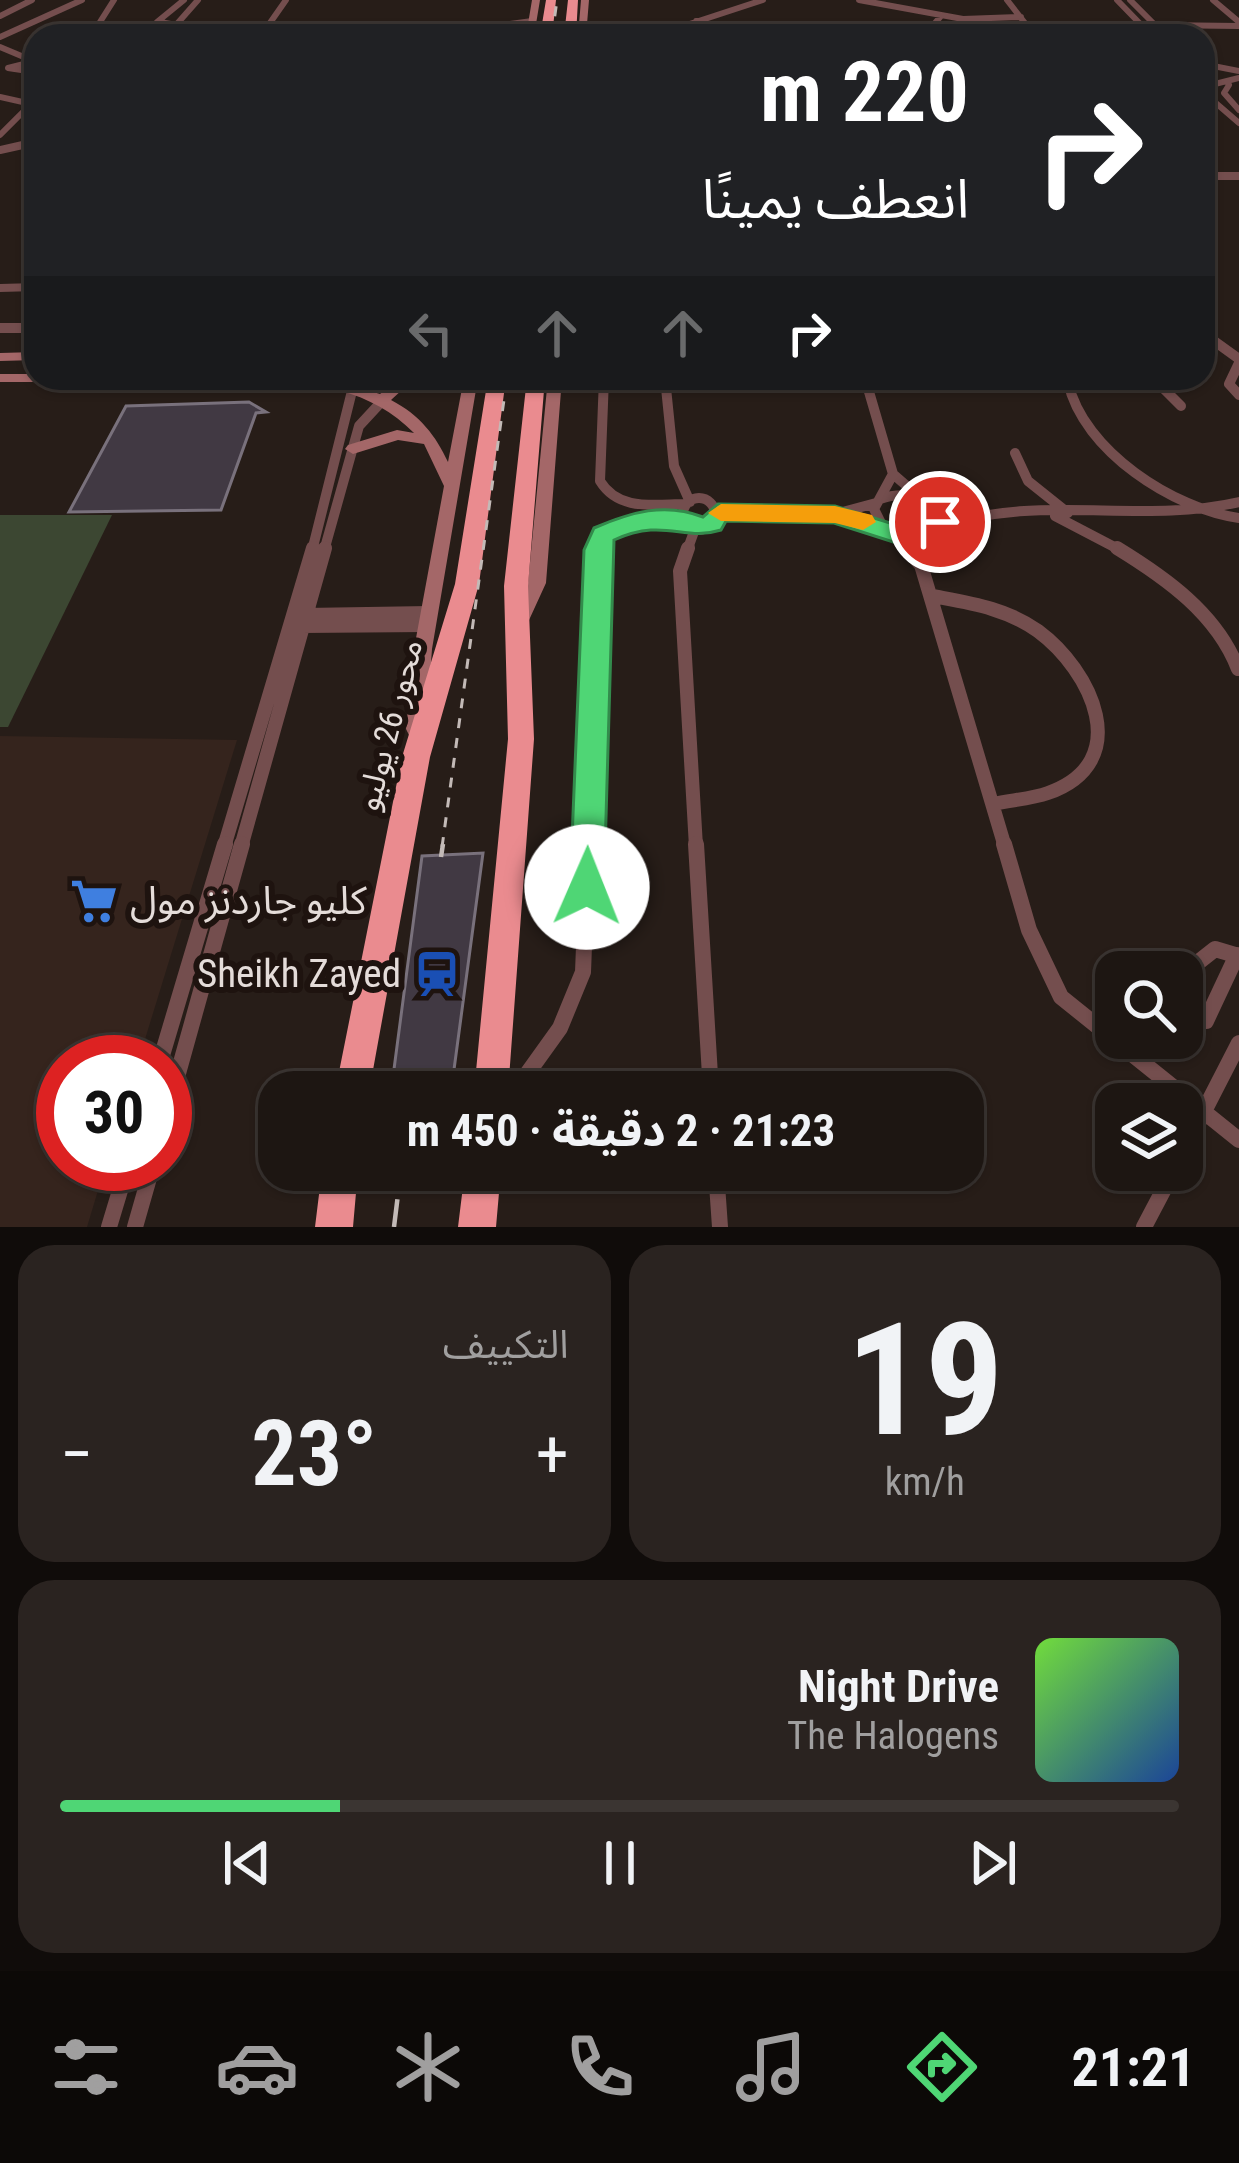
<!DOCTYPE html>
<html lang="ar">
<head>
<meta charset="utf-8">
<style>
	:root { --surface:#1d1612; --page:#2a2320; --text:#f1f3f6; --muted:#a09f9f; --line:#3b3532; --accent:#4fd675 }
	body { margin:0; font-family:"Roboto Condensed","Noto Sans Arabic",sans-serif; background:var(--page); color:var(--text); direction:rtl; height:100vh; display:flex; flex-direction:column; font-size:45px; white-space:nowrap }
	* { box-sizing:border-box; margin:0 }
	p { font-size:39px; color:var(--muted) }
	.icon { flex:none; width:66px; height:66px; fill:none; stroke:currentColor; stroke-width:2; stroke-linecap:round; stroke-linejoin:round }
	.map { position:relative; height:1227px; overflow:hidden; direction:ltr }
	.drawer { display:flex; flex-direction:column; gap:18px; padding:18px; background:#100c0a; flex:1 }
	.drawer>* { flex:none }
	.banner { position:absolute; left:24px; top:24px; width:1191px; height:366px; border-radius:36px; box-shadow:0 3px 9px #0004,0 0 0 3px var(--line); direction:rtl; background:#202124; color:#fff; overflow:hidden }
	.tools { position:absolute; left:1095px; top:951px; display:grid; gap:24px }
	.tools a { display:grid; place-items:center; width:108px; height:108px; border-radius:24px; background:var(--surface); box-shadow:0 3px 9px #0004,0 0 0 3px var(--line); font-size:60px }
	.speed { position:absolute; left:36px; top:1035px; display:flex; gap:24px; font-size:60px; font-weight:700; text-align:center }
	.speed>* { display:grid; place-content:center; width:156px; height:156px; border-radius:50%; background:var(--surface); box-shadow:0 3px 9px #0004,0 0 0 3px var(--line); line-height:1 }
	.speed .limit { border:18px solid #d22; background:#fff; color:#111 }
	.pin { position:absolute; display:grid; place-items:center; width:102px; height:102px; color:#fff; margin:-51px; border:6px solid #fff; border-radius:50%; box-shadow:0 3px 12px #0007 }
	.me { position:absolute; width:132px; margin:-66px; rotate:1deg; stroke-linejoin:round; filter:drop-shadow(0 0 9px #0008) }
	.turn { display:flex; align-items:center; gap:42px; height:252px; padding:0 48px; font-size:54px }
	.turn .icon { width:156px; height:156px; stroke-width:2.5 }
	.turn b { display:block; font-size:84px; line-height:102px }
	.lanes { display:flex; align-items:center; height:114px; padding:0 48px; background:#0003; justify-content:center; gap:60px; direction:ltr }
	.lanes .off { opacity:.35 }
	.big { font-size:90px; font-weight:700; line-height:1.1 }
	.drawer .card { flex:1; display:flex; flex-direction:column; justify-content:center; gap:18px; min-width:0; padding:0 42px; border-radius:36px; background:var(--page) }
	.drawer .dial { align-items:center; gap:0 }
	.dial b { font-size:156px; line-height:1 }
	.song { display:flex; align-items:center; gap:36px }
	.cover { width:144px; height:144px; border-radius:18px; background:linear-gradient(135deg,hsl(100 70% 55%),hsl(220 70% 35%)) }
	.played { height:12px; border-radius:6px; background:linear-gradient(90deg,var(--accent) 25%,var(--line) 25%) }
	.keys { display:flex; justify-content:space-around; direction:ltr }
	.heat { display:flex; justify-content:space-between; align-items:center; font-size:66px; direction:ltr }
	.drawer .tiles { flex:1; display:grid; gap:18px; grid-template-columns:1fr 1fr }
	.card:last-child { grid-column:span 2 }
	.trip { position:absolute; left:258px; top:1071px; width:726px; height:120px; border-radius:36px; background:var(--surface); box-shadow:0 3px 9px #0004,0 0 0 3px var(--line); font-weight:700; line-height:120px; text-align:center; direction:rtl }
	.menu { display:flex; height:192px; justify-content:space-around; align-items:center; background:#0c0907; color:var(--muted) }
	.menu .icon { width:84px; height:84px }
	.menu .on { color:var(--accent) }
	.menu b { font-size:54px; color:var(--text) }
	.map>svg:first-child { display:block }
	.built { fill:#35241d }
	.green { fill:#3c4732 }
	.building { fill:#413943; stroke:#79717c; stroke-width:3 }
	.lines { fill:none; stroke-linecap:round; stroke-linejoin:round }
	.street-far4 { stroke:#744e4e; stroke-width:6 }
	.street-far3 { stroke:#744e4e; stroke-width:8 }
	.street-far2 { stroke:#744e4e; stroke-width:10 }
	.street-far1 { stroke:#744e4e; stroke-width:14 }
	.street { stroke:#744e4e; stroke-width:16 }
	.secondary { fill:#a46768; fill-rule:evenodd }
	.highway { fill:#ea8b8f; fill-rule:evenodd }
	.rail-far1 { stroke:#c3bab7; stroke-width:3; stroke-dasharray:10 10; stroke-linecap:butt }
	.rail { stroke:#c3bab7; stroke-width:4.5; stroke-dasharray:28 28; stroke-linecap:butt }
	.route { fill:#4fd675; stroke:#338b4c; stroke-width:3 }
	.slow { fill:#f59e0b }
	.labels { text-anchor:middle; dominant-baseline:central; stroke-width:12; stroke-linejoin:round; paint-order:stroke }
	.street-label { font-size:33px; fill:#e4dcd9; stroke:#1e130f }
	.near-poi-label { font-size:39px; fill:#e4dcd9; stroke:#1e130f; text-anchor:start }
</style>
</head>
<body>
<div class="map">
<svg width="1239" height="1227" viewBox="0 0 1239 1227">
	<rect width="100%" height="100%" fill="#271d18"/>
	<path class="built" d="M 0,736 L 237,740 L 138,1062 L 63,1062 L 63,1164 L 106,1164 L 87,1227 L 0,1227 Z"/>
	<path class="green" d="M 0,515 L 112,515 L 8,727 L 0,727 Z"/>
	<path class="building" d="M 249,402 L 266,412 L 256,413 L 221,510 L 69,512 L 126,406 Z
		M 483,853 L 451,1092 L 391,1092 L 422,856 Z"/>
	<g class="lines">
		<path class="street-far4" d="M 859,0 L 963,19 L 1021,17
			M 1007,0 L 1035,36
			M 1117,0 L 1152,36
			M 1130,0 L 1166,36
			M 1213,0 L 1239,22
			M 0,16 L 32,0
			M 696,21 L 743,34 L 904,34 L 929,30 L 941,16
			M 157,22 L 184,0
			M 160,22 L 176,25 L 146,29 Z
			M 176,25 L 198,0
			M 1155,25 L 1239,26
			M 166,30 L 453,35
			M 265,30 L 286,0
			M 464,30 L 532,21
			M 102,36 L 100,22 L 114,0
			M 117,36 L 147,26
			M 653,36 L 763,0
			M 0,37 L 82,0
			M 0,47 L 31,60
			M 1203,64 L 1239,71
			M 28,71 L 8,68 L 36,61
			M 1229,85 L 1224,93 L 1239,110
			M 1203,87 L 1239,78
			M 1203,92 L 1239,123
			M 0,97 L 36,105
			M 0,135 L 36,99"/>
		<path class="street-far3" d="M 0,150 L 36,142
			M 1203,176 L 1239,176
			M 0,288 L 36,287"/>
		<path class="street-far2" d="M 0,328 L 36,328
			M 1203,333 L 1239,359
			M 1239,363 L 1229,384 L 1239,395
			M 604,378 L 600,481 C 619,512 655,504 686,504
			M 665,378 L 674,466 L 690,502
			M 865,378 L 893,474 L 916,494
			M 1153,378 L 1181,406
			M 1068,382 C 1083,451 1174,509 1239,518
			M 868,387 L 948,386 L 968,378
			M 1015,453 L 1028,481 L 1068,513
			M683 514a16 16 0 1 1 32 0a16 16 0 1 1-32 0Z
			M 880,499 C 904,491 924,495 939,516 L 938,528 L 909,538 L 883,527 L 874,509 L 893,474
			M 718,512 L 835,514 L 876,503
			M 1055,516 L 1122,551
			M 938,528 C 1035,492 1139,525 1239,502
			M 894,535 L 908,551
			M 312,551 L 353,387
			M 324,551 L 359,426 L 384,399
			M 599,551 L 599,540 L 628,521 L 682,519
			M 687,551 L 696,526"/>
		<path class="street-far1" d="M 688,548 L 680,571 L 696,847
			M 906,548 L 921,565 L 1005,847
			M 1117,548 C 1166,578 1217,614 1238,669
			M 932,596 C 969,603 1006,608 1038,631 C 1091,670 1136,762 1048,793 C 1031,799 1011,800 993,804
			M 305,615 L 429,613
			M 301,626 L 427,625
			M 224,847 L 313,548
			M 241,847 L 325,548
			M 588,847 L 599,548"/>
		<path class="street" d="M 696,844 L 711,1092
			M 1004,844 L 1029,930 L 1061,997 L 1239,1140
			M 1182,975 L 1215,949 L 1239,956
			M 1182,1019 L 1206,1021 L 1237,955
			M 160,1062 L 225,844
			M 514,1092 L 560,1028 L 583,972 L 588,844
			M 165,1120 L 242,844
			M 1182,1154 L 1239,1043
			M 716,1170 L 720,1227
			M 109,1227 L 128,1164
			M 135,1227 L 153,1164
			M 1144,1227 L 1174,1170"/>
		<path class="secondary" d="M 532,0 L 540,0 L 534,36 L 526,36 Z
			M 581,0 L 589,0 L 586,36 L 578,36 Z
			M 36,352 L 36,360 L 0,361 L 0,353 Z
			M 0,374 L 36,374 L 36,378 L 325,378 L 380,394 L 400,378 L 415,378 L 391,400 C 420,415 436,436 448,462 L 464,378 L 478,378 L 432,649 L 426,729 L 423,735 L 416,737 L 409,735 L 406,729 L 414,649 L 444,486 L 424,444 L 398,440 L 353,454 L 345,449 L 348,445 L 397,430 L 414,433 C 346,363 232,382 143,382 L 136,379 L 130,382 L 0,382 Z
			M 548,378 L 562,378 L 546,583 L 524,631 L 512,631 L 509,626 L 528,583 Z"/>
		<path class="highway" d="M 546,0 L 556,0 L 552,36 L 540,36 Z
			M 568,0 L 578,0 L 576,36 L 564,36 Z
			M 488,378 L 506,378 L 479,584 L 430,757 L 369,1092 L 335,1092 L 402,757 L 455,584 Z
			M 527,378 L 545,378 L 528,586 L 534,739 L 508,1092 L 474,1092 L 508,739 L 504,586 Z
			M 322,1170 L 358,1170 L 353,1227 L 315,1227 Z
			M 465,1170 L 501,1170 L 496,1227 L 458,1227 Z"/>
		<path class="rail-far1" d="M 552,36 L 557,0
			M 442,847 L 507,378"/>
		<path class="rail" d="M 441,857 L 443,844
			M 394,1227 L 401,1170"/>
	</g>
	<path class="route" d="M 718,504 L 835,506 L 913,530 L 940,514 L 952,522 L 943,539 L 912,548 L 834,523 L 726,521 L 721,530 C 683,542 665,517 614,540 L 604,887 L 599,898 L 587,903 L 575,898 L 570,887 L 584,550 L 594,528 C 631,512 665,502 703,517 Z"/>
	<path class="slow" d="M 721,504 L 835,506 L 872,515 L 876,522 L 863,530 L 835,523 L 721,521 L 708,513 Z"/>
	<defs>
		<symbol id="supermarket-bare" viewBox="-9 -9 18 18"><path d="M-6-5.5h2.5l.6 2H6L4.5 2H-2.5L-4.4-4H-6ZM-1.5 3.2a1.3 1.3 0 1 0 .1 0ZM3 3.2a1.3 1.3 0 1 0 .1 0Z" fill="#3f7fe0" stroke="#1e130f" stroke-width="2.5" paint-order="stroke"/></symbol>
		<symbol id="station-bare" viewBox="-9 -9 18 18"><path d="M-3-6H3Q5-6 5-4V2Q5 4 3 4L4.5 6H3L1.5 4h-3L-3 6H-4.5L-3 4Q-5 4-5 2V-4Q-5-6-3-6ZM-3.5-4v3h7v-3ZM-3.5 1v1.5H-2V1ZM2 1v1.5H3.5V1Z" fill="#1a4fb4" stroke="#1e130f" stroke-width="2.5" paint-order="stroke"/></symbol>
	</defs>
	<g fill-rule="evenodd">
		<use href="#supermarket-bare" x="61" y="868" width="66" height="66"/>
		<use href="#station-bare" x="404" y="941" width="66" height="66"/>
	</g>
	<g class="labels">
		<g class="street-label">
			<text transform="translate(389 725) rotate(-75)">محور 26 يوليو</text>
		</g>
		<g class="near-poi-label">
			<text x="130" y="901">كليو جاردنز مول</text>
			<text x="401" y="974" text-anchor="end">Sheikh Zayed</text>
		</g>
	</g>
</svg>
<div class="tools">
<a><svg class="icon" aria-label="search" viewBox="0 0 24 24"><circle cx="10" cy="10" r="6"/><path d="M15 15l6 6"/></svg></a>
<a><svg class="icon" aria-label="layers" viewBox="0 0 24 24"><path d="M12 4l9 5-9 5-9-5zM3 14l9 5 9-5"/></svg></a>
</div>
<div class="speed"><div class="limit">30</div></div>
<div class="pin" style="left:940px;top:522px;background:#d93025"><svg class="icon" aria-label="arrive" viewBox="0 0 24 24"><path d="M6 21V4h12l-3 4 3 4H6"/></svg></div>
<svg class="me" style="left:587px;top:887px" viewBox="-20 -20 40 40"><circle r="19" fill="#fff"/><path d="M0-13L10 11 0 6-10 11z" fill="#4fd675"/></svg>
<div class="trip">21:23 · 2 دقيقة · 450 m</div>
<div class="banner">
<div class="turn"><svg class="icon" aria-label="right" viewBox="0 0 24 24"><path d="M7 20v-9h11M14 6l5 5-5 5"/></svg><div><b>220 m</b>انعطف يمينًا</div></div>
<div class="lanes"><svg class="icon off" aria-label="left" viewBox="0 0 24 24"><path d="M17 20v-9H6M10 6l-5 5 5 5"/></svg><svg class="icon off" aria-label="ahead" viewBox="0 0 24 24"><path d="M12 20V5M6 11l6-6 6 6"/></svg><svg class="icon off" aria-label="ahead" viewBox="0 0 24 24"><path d="M12 20V5M6 11l6-6 6 6"/></svg><svg class="icon" aria-label="right" viewBox="0 0 24 24"><path d="M7 20v-9h11M14 6l5 5-5 5"/></svg></div>
</div>
</div>
<section class="drawer">
<div class="tiles">
<div class="card dial"><b>19</b><p>km/h</p></div>
<div class="card"><p>التكييف</p>
<div class="heat"><a>−</a><b class="big">23°</b><a>+</a></div>
</div>
<div class="card">
<div class="song"><i class="cover"></i><div><b>Night Drive</b><p>The Halogens</p></div></div>
<div class="played"></div>
<div class="keys"><svg class="icon" aria-label="previous" viewBox="0 0 24 24"><path d="M18 5L8 12l10 7zM5 5v14"/></svg><svg class="icon" aria-label="pause" viewBox="0 0 24 24"><path d="M8 5v14M16 5v14"/></svg><svg class="icon" aria-label="next" viewBox="0 0 24 24"><path d="M6 5l10 7-10 7zM19 5v14"/></svg></div>
</div>
</div>
</section>
<nav class="menu">
<b>21:21</b>
<svg class="icon on" aria-label="directions" viewBox="0 0 24 24"><path d="M12 3l9 9-9 9-9-9zM9 14v-3h6M13 9l2 2-2 2"/></svg>
<svg class="icon" aria-label="music" viewBox="0 0 24 24"><path d="M9 18V5l10-2v13"/><circle cx="6" cy="18" r="3"/><circle cx="16" cy="16" r="3"/></svg>
<svg class="icon" aria-label="phone" viewBox="0 0 24 24"><path d="M5 4h4l2 5-3 2q2 4 5 5l2-3 5 2v4C11 20 4 13 5 4z"/></svg>
<svg class="icon" aria-label="climate" viewBox="0 0 24 24"><path d="M12 3v18M4 7l16 10M4 17L20 7"/></svg>
<svg class="icon" aria-label="car" viewBox="0 0 24 24"><path d="M5 17H2v-5l4-1 3-4h7l3 4 3 1v5h-3M9 17h6M6 11h13"/><circle cx="7" cy="17" r="2"/><circle cx="17" cy="17" r="2"/></svg>
<svg class="icon" aria-label="filters" viewBox="0 0 24 24"><path d="M4 7h16M4 17h16"/><circle cx="9" cy="7" r="2"/><circle cx="15" cy="17" r="2"/></svg>
</nav>
</body>
</html>
